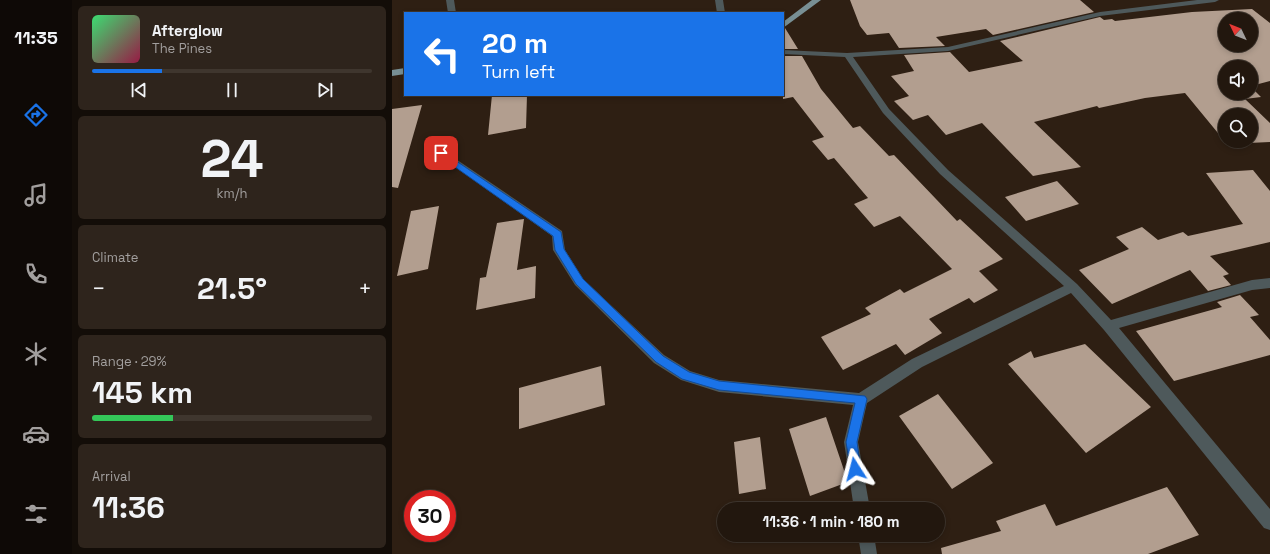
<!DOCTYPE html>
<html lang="en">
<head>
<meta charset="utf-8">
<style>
	:root { --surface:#22170e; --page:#2e241c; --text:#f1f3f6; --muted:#a29f9e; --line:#3f362e; --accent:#1a73e8 }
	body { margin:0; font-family:"Space Grotesk",sans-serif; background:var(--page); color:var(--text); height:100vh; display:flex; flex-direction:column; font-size:15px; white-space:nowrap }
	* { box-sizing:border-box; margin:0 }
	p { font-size:13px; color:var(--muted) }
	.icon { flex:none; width:22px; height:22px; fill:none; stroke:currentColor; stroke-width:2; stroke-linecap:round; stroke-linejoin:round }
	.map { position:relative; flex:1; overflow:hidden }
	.details { display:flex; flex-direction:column; gap:6px; padding:6px; background:#130d08; width:320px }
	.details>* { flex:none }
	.hud { position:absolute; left:12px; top:12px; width:380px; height:84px; border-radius:0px; box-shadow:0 2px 6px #0003,0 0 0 1px var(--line); background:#1a73e8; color:#fff; overflow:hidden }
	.needle { width:26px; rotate:313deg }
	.buttons { position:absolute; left:826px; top:12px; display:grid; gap:8px }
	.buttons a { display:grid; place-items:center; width:40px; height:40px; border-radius:50%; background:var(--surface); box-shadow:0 2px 6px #0003,0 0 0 1px var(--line); font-size:20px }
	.speed { position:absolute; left:12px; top:490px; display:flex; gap:8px; font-size:20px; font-weight:700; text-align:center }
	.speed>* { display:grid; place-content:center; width:52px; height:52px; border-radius:50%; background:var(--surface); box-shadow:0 2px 6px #0003,0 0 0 1px var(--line); line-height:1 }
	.speed .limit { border:6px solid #d22; background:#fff; color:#111 }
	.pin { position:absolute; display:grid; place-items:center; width:34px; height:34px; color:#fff; margin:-17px; border-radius:8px; box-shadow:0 2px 6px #0006 }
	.me { position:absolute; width:44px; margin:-22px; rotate:351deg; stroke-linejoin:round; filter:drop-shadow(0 0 3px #0008) }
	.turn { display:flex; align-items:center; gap:14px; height:84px; padding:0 12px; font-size:18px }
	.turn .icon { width:52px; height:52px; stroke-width:2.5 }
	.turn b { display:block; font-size:28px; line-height:34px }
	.big { font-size:30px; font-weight:700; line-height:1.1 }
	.details .widget { flex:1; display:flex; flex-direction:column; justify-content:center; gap:6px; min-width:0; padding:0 14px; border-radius:6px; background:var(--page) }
	.details .dial { align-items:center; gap:0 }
	.dial b { font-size:52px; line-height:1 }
	.song { display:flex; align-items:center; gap:12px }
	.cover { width:48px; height:48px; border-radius:6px; background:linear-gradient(135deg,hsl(140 70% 55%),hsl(340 70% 35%)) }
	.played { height:4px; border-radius:2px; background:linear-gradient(90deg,var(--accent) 25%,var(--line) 25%) }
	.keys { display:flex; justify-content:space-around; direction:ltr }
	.heat { display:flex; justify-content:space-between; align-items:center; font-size:22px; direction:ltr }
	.charge { height:6px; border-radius:3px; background:linear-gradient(90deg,#34c759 29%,var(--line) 0) }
	.trip { position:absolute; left:325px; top:502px; width:228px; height:40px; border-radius:20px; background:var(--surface); box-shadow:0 2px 6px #0003,0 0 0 1px var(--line); font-weight:700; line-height:40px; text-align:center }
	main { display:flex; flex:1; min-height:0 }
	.tabs { display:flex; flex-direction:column; width:72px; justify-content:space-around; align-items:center; background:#0e0906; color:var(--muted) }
	.tabs .icon { width:28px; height:28px }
	.tabs .active { color:var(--accent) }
	.tabs b { font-size:18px; color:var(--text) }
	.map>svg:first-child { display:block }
	.building { fill:#b29e8f; fill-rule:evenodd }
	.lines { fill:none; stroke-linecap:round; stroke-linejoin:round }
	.minor { fill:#4e595b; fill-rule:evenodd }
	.major { fill:#788f94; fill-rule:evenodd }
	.route { fill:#1a73e8; stroke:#114b97 }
</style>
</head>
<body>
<main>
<nav class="tabs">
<b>11:35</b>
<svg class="icon active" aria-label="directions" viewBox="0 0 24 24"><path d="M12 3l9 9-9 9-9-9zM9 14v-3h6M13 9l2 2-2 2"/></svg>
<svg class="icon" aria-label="music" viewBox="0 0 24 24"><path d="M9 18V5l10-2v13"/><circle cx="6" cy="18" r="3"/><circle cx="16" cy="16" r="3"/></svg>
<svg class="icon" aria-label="phone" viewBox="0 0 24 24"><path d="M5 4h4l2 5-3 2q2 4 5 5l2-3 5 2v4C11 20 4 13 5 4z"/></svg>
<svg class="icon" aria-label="climate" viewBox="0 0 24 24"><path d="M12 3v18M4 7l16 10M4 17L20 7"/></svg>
<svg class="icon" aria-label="car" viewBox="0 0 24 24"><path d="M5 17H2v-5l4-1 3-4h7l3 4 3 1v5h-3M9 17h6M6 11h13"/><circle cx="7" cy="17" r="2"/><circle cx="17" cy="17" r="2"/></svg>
<svg class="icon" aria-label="filters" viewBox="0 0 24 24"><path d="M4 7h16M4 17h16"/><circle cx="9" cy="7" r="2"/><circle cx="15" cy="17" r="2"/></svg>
</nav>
<section class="details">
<div class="widget">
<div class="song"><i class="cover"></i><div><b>Afterglow</b><p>The Pines</p></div></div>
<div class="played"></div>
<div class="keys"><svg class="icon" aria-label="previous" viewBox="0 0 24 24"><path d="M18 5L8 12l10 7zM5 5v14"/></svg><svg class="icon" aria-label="pause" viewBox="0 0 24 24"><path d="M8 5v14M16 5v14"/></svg><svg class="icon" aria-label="next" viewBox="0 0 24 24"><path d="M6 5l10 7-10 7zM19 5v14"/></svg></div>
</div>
<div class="widget dial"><b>24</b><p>km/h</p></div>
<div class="widget"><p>Climate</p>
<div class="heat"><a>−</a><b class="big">21.5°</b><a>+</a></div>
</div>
<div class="widget"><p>Range · 29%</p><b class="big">145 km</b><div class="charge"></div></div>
<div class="widget"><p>Arrival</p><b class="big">11:36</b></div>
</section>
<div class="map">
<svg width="878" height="554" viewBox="0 0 878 554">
	<rect width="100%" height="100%" fill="#2e1f13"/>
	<path class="building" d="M 458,0 L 688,0 L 702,12 L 601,35 L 594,29 L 544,37 L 553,46 L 507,48 L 497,33 L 475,35 L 468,26 Z
		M 860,9 L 878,23 L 878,81 L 859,86 L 859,67 L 833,67 L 833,93 L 859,93 L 859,87 L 869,97 L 853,99 L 878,123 L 878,142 L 835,144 L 793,93 L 753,98 L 707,108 L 705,106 L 642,122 L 689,167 L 641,176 L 590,123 L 554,135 L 536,115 L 521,120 L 502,101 L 517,96 L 499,76 L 522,71 L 512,55 L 558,52 L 577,72 L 631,61 L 608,41 L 708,17 L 712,20 L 720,19 L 723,21 L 800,12 ZM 833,19 L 859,19 L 859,45 L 833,45 ZM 833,115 L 859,115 L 859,141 L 833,141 Z
		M 393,28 L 406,49 L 391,49 L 391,29 Z
		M 391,56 L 410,56 L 429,89 L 461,128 L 468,126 L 497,156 L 502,155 L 565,221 L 568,219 L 611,259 L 587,271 L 606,290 L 582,303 L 577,298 L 537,319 L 550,333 L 513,355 L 504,344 L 451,370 L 429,337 L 479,314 L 473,308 L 508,289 L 512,293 L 560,269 L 508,216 L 482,227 L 462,204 L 476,198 L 442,158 L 436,160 L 420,141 L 432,137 L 401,97 L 391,99 Z
		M 100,95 L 135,95 L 134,128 L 96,135 Z
		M 30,105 L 6,188 L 0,187 L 0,109 Z
		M 861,170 L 878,191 L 878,242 L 818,256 L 837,274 L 831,276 L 839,285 L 816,291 L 798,270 L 720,304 L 687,270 L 737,249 L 724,237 L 750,227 L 766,240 L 791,232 L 796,236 L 851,224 L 814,173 Z
		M 665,181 L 687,204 L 634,221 L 613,197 Z
		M 47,206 L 36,269 L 5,276 L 19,211 Z
		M 132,219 L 125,270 L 144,266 L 143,298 L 84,310 L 88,278 L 94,277 L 105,223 Z
		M 848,295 L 867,315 L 858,317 L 878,340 L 878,355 L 782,381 L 744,331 L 830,307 L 825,302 Z
		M 693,344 L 759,407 L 694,453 L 616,364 L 639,351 L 642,358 Z
		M 209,366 L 213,405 L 127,429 L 127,388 Z
		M 546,394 L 601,463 L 560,489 L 507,416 Z
		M 434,417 L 456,482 L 418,496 L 397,429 Z
		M 368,437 L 374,489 L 347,494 L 342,442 Z
		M 775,487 L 807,535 L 756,554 L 550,554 L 549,548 L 609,531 L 604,521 L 653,504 L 664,526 Z"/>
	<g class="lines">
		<path class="minor" d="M 54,0 L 62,0 L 64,13 L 56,13 Z
			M 323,0 L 331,0 L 333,13 L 325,13 Z
			M 805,0 L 827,0 L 823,2 L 708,16 L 556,51 L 461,57 L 497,109 L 556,170 L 685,284 L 719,320 L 860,280 L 878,278 L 878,288 L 860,290 L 727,328 L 878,509 L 878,530 L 872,528 L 712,330 L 679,293 L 530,367 L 475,403 L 466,442 L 478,509 L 462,509 L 452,442 L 461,405 L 327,392 L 289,380 L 262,363 L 183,285 L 161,250 L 160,236 L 44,153 L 49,150 L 52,151 L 170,231 L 173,250 L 191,279 L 272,355 L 298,371 L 327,380 L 467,393 L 520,359 L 672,286 L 548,174 L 491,113 L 453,57 L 391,54 L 391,50 L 455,53 L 556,47 L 708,12 Z
			M 466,535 L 482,535 L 485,554 L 469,554 Z"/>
		<path class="major" d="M 420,0 L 429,0 L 391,28 L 391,22 Z
			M 13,68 L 13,74 L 0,76 L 0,70 Z"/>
	</g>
	<path class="route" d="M 46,152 L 51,152 L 169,232 L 172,249 L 191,279 L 271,356 L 297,372 L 327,381 L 473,396 L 475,399 L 465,442 L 469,469 L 467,473 L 463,475 L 459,473 L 454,442 L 463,403 L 327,390 L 290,379 L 264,362 L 184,284 L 163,250 L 161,236 L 46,155 Z"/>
</svg>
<div class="buttons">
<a><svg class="needle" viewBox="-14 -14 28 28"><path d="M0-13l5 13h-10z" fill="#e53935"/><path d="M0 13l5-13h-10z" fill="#a29f9e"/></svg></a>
<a><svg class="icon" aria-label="sound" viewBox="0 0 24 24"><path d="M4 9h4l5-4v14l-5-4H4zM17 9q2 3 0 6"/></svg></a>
<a><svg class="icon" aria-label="search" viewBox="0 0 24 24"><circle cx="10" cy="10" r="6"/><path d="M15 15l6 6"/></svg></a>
</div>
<div class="speed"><div class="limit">30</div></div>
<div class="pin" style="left:49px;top:153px;background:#d93025"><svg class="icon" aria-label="arrive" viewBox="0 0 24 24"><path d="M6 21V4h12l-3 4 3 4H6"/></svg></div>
<svg class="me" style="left:463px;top:469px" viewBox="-20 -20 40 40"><path d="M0-17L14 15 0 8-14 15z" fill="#1a73e8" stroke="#fff" stroke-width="4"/></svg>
<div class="trip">11:36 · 1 min · 180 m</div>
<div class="hud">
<div class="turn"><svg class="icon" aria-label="left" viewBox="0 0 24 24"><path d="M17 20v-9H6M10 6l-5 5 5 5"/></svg><div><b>20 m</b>Turn left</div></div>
</div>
</div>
</main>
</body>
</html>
